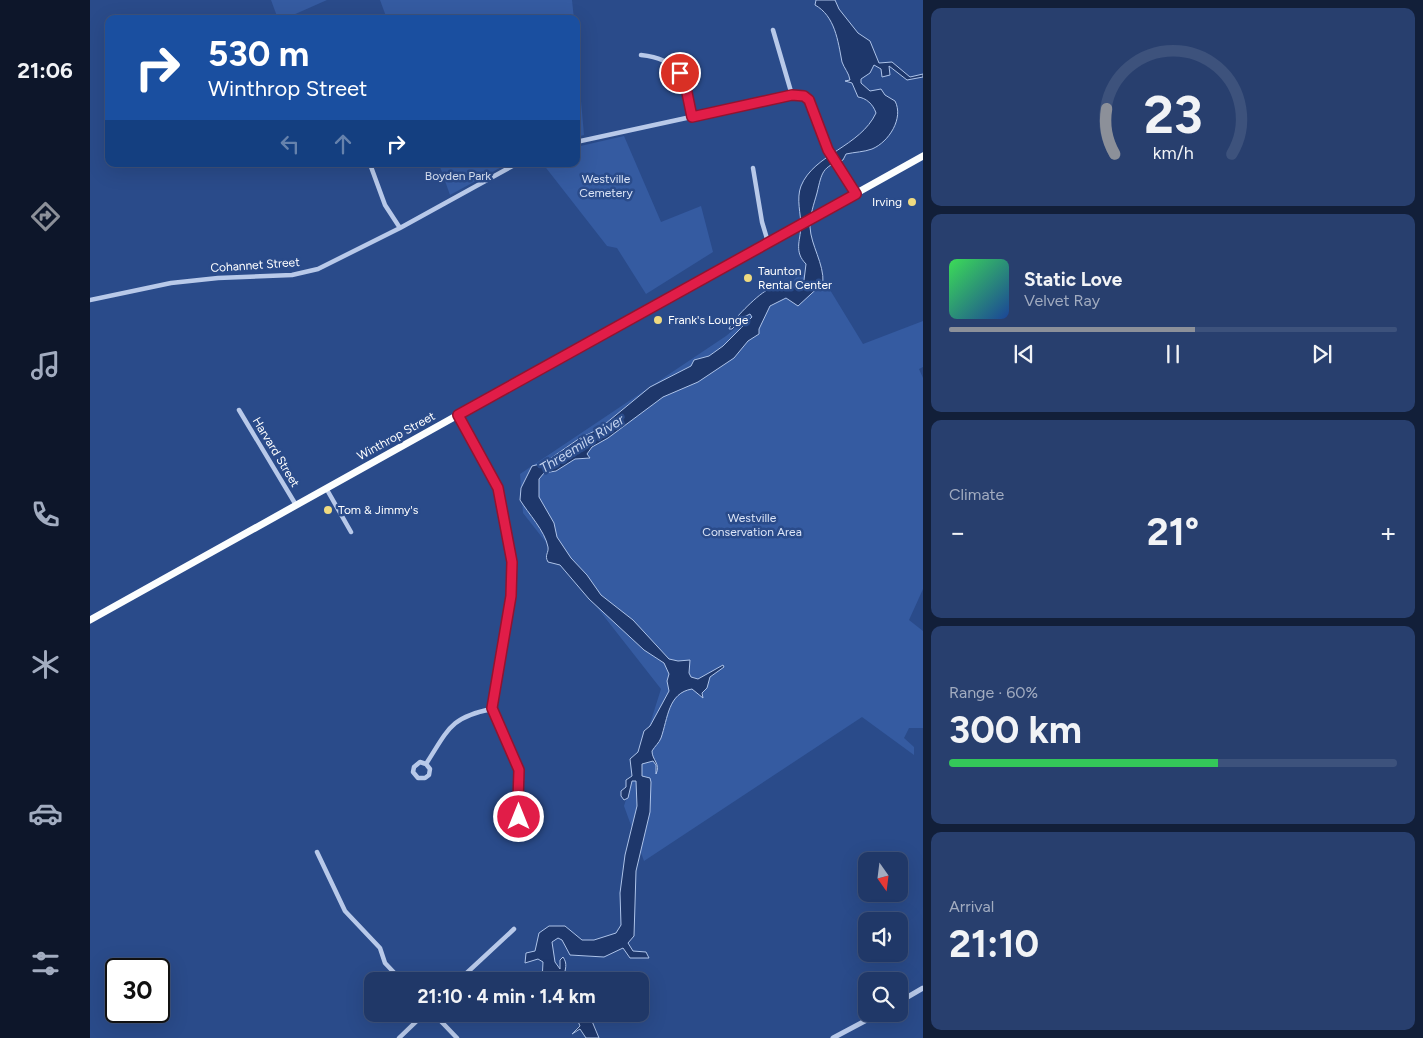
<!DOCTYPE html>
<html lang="en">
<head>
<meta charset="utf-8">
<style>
	:root { --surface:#203868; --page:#283f6e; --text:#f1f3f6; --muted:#a2acc0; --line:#3d527c; --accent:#8c9099 }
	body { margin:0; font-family:Figtree,sans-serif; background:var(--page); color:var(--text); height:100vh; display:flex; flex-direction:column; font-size:19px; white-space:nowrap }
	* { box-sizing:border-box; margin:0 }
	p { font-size:16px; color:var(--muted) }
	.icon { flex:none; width:28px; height:28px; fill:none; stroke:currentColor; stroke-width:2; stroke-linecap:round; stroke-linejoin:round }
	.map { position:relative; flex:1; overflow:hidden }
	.drawer { display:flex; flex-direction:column; gap:8px; padding:8px; background:#121f39; width:500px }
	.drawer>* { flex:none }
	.hud { position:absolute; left:15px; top:15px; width:475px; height:152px; border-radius:10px; box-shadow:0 5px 20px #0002,0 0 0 1px var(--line); background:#1a4fa0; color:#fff; overflow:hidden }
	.needle { width:32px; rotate:166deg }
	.tools { position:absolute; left:768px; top:852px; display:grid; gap:10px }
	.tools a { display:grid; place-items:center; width:50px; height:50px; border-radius:10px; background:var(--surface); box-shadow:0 5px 20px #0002,0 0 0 1px var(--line); font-size:25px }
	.speed { position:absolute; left:15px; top:958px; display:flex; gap:10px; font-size:25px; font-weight:700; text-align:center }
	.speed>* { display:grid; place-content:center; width:65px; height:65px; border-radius:50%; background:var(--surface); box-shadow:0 5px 20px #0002,0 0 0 1px var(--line); line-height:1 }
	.speed .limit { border:2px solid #111; border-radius:8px; background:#fff; color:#111 }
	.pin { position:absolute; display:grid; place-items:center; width:42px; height:42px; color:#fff; margin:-21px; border:2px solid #fff; border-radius:50%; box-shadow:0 1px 5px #0007 }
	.me { position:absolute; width:55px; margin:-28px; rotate:0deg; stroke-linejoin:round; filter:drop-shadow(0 0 4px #0008) }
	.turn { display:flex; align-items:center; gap:18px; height:105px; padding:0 20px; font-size:22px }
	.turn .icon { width:65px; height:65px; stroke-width:2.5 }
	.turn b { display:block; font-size:35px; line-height:42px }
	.lanes { display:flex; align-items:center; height:48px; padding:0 20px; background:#0003; justify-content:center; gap:25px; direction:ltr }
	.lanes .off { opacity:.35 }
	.big { font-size:38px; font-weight:700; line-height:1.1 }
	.drawer .tile { flex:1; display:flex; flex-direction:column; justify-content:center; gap:8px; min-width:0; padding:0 18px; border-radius:10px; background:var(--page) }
	.drawer .dial { align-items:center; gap:0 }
	.dial svg { height:130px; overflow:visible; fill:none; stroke:var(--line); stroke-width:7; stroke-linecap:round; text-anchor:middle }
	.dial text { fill:var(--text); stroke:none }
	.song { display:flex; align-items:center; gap:15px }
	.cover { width:60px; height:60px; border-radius:8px; background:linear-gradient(135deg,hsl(130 70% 55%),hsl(220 70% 35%)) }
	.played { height:5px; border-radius:2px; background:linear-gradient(90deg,var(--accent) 55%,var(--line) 55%) }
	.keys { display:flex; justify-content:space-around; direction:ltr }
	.heat { display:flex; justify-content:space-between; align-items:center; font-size:28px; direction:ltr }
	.charge { height:8px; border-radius:4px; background:linear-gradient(90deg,#34c759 60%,var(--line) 0) }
	.trip { position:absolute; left:274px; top:972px; width:285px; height:50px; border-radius:10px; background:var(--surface); box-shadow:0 5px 20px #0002,0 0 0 1px var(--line); font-weight:700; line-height:50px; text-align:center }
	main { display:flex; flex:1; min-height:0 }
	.tab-bar { display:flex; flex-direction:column; width:90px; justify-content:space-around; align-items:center; background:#0d162a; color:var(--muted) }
	.tab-bar .icon { width:35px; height:35px }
	.tab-bar .current { color:var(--accent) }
	.tab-bar b { font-size:22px; color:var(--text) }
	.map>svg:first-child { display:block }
	.green { fill:#355ba1 }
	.water { fill:#1e376b; stroke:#adc3e9 }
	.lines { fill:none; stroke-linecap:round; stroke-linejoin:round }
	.minor { stroke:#b8c9e9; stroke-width:4.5 }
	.tertiary { stroke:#b8c9e9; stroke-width:5 }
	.trunk { stroke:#fcfefe; stroke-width:7 }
	.route-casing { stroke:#92132f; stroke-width:12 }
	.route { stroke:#e11d48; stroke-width:9 }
	.poi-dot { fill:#efda80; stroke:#2a4b8a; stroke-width:2 }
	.labels { text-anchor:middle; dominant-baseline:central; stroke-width:5; stroke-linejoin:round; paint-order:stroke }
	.park-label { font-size:12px; fill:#dce5f7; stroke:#2a4b8a }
	.poi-label { font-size:12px; fill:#fff; stroke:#2a4b8a; text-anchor:start }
	.street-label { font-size:12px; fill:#fff; stroke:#2a4b8a }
	.water-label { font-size:14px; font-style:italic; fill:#c4d4f0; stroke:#2a4b8a }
</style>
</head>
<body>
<main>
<nav class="tab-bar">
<b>21:06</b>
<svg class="icon current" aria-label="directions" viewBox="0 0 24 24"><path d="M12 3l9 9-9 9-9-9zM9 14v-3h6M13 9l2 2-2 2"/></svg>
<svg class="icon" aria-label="music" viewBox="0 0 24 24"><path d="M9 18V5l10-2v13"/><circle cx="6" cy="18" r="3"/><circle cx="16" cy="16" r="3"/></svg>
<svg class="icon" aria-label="phone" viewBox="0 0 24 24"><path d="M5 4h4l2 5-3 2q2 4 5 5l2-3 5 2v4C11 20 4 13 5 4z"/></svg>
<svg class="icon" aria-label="climate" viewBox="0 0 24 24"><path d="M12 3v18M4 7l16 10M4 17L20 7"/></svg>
<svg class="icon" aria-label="car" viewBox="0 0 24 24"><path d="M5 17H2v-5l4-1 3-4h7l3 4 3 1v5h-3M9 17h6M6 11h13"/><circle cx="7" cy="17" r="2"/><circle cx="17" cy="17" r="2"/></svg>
<svg class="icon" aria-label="filters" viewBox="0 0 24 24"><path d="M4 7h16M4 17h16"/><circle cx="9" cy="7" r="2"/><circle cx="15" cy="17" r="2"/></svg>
</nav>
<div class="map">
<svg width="833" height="1038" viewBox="0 0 833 1038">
	<rect width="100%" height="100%" fill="#2a4b8a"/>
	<path class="green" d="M 181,0 L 237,0 L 194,19 L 188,19 Z
		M 290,0 L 482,0 L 484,19 L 297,19 Z
		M 486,44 L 494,135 L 486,137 Z
		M 534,136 L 571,222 L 611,206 L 623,252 L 556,294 L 527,248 L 517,246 L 453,164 L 486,164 L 486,147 Z
		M 349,164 L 417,164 L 360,195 Z
		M 711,274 L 737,285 L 773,344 L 833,321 L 833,367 L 829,369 L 833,378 L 833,589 L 819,620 L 833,631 L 833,728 L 819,728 L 814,738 L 824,747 L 824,755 L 772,717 L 554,861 L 534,806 L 571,689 L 433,513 L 430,474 L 636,336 Z"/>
	<path class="water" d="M 726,0 L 745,0 L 749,9 L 768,33 L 780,41 L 789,63 L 802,62 L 820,77 L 833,74 L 833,77 L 817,80 L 799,66 L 800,75 L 792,77 L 791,69 L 784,65 L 780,73 L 771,79 L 771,83 L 780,91 L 791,89 L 795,95 L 805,101 C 814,118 799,142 782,149 C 774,152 765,152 756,154 L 753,160 C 732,167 732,172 727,193 C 724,204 720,214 720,227 C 721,246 734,263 733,283 L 708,306 L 696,298 L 680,306 L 669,329 L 669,334 L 658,341 L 644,358 L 608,382 L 573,397 L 518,438 L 502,447 L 497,454 L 500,458 L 485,459 L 466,471 L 454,473 L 449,479 L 449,497 L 464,523 L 467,537 L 481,558 L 497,575 L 511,595 L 543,620 L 579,659 L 588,661 L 600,660 L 599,673 L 601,677 L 608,679 L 633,665 L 634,667 L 620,677 L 617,688 L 612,693 L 613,698 L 602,689 C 578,693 578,718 571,738 C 569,743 565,746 562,751 C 562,760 571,764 566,774 L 566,765 L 563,761 L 552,764 L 552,776 L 560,778 L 561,782 L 560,812 L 546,871 L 544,936 L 538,943 L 543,951 L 556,952 L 559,958 L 540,958 L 533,948 L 514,957 L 480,955 L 472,940 L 468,938 L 462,942 L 465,962 L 470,969 L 470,960 L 473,957 C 478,964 475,969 474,977 L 477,981 L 452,981 L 453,962 L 448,959 L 435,963 L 436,953 L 445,951 L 449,933 L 459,926 L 475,926 L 492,940 L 504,940 L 526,933 L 531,925 L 530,893 L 535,855 L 547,806 L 546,781 L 542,781 L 538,798 L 534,800 L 531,796 L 531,791 L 536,787 L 536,780 L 542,776 L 540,759 L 548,752 L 554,731 L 560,726 L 572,704 L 579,691 L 577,681 L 579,674 L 574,663 L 554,650 L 499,599 L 470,565 L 458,562 C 454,555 459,553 458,547 C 455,531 438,513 430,500 L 431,488 L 442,466 L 454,463 L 490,438 L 509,429 L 560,387 L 601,366 L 604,360 L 619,356 L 633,346 L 662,317 L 660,314 L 654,317 L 642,329 L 639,329 L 642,323 C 649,314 672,290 682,288 C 694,285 706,292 714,280 L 716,264 C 704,252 710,241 711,227 C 711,214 706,199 711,186 C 724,154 770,147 786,113 C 783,104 776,98 768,97 L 762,83 L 755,81 L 760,80 C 759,73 754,68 752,62 C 748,41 745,16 725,5 Z
		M 485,1014 L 499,1014 L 509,1038 L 496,1038 L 490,1029 L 482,1034 L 490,1026 Z"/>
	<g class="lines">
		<path class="minor" d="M 683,30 L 702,95
			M 551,55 C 592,59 595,82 602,117
			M 486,142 L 702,95 L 714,96 L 719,100 L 738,151 L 766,193
			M 280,164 L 295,205 L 310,228
			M 663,168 L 672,222 L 678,242
			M 0,300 L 81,283 L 128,278 L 202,275 L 228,269 L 310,228 L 426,164
			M 149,410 L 206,505
			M 368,415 L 408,488 L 422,562 L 421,596 L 402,709 L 429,770 L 428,801 L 425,810 L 419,809 L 414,813 L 412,818 L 416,824 L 421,825 L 427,822 L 428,816 L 425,810
			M 236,488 L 261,532
			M 336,764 L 330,762 L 324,767 L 323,772 L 328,778 L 335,778 L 339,775 L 340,769 L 336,764 C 358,730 360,717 402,709
			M 227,852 L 255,911 L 290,948 L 295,963 L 312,981
			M 368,981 L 424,929
			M 344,1014 L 367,1038
			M 309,1038 L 334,1014"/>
		<path class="tertiary" d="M 809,1002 L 833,988
			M 743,1038 L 788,1014"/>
		<path class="trunk" d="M 0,620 L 833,156"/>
	</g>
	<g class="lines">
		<defs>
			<path id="route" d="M 429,817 L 425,810 L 428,801 L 429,770 L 402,708 L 421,596 L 422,562 L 408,488 L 368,415 L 766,194 L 738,150 L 719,100 L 714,96 L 702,95 L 602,117 L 595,83 L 590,73"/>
		</defs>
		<use href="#route" class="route-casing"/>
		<use href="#route" class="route"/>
	</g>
	<g class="poi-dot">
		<circle cx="822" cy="202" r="5"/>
		<circle cx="658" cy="278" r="5"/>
		<circle cx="568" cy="320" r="5"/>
		<circle cx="238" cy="510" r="5"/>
	</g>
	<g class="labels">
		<g class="park-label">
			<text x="368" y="176">Boyden Park</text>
			<text x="516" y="179">Westville<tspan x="516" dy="14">Cemetery</tspan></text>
			<text x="662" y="518">Westville<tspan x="662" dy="14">Conservation Area</tspan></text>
		</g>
		<g class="poi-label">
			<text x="812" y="202" text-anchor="end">Irving</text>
			<text x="668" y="271">Taunton<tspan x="668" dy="14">Rental Center</tspan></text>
			<text x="578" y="320">Frank's Lounge</text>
			<text x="248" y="510">Tom &amp; Jimmy's</text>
		</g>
		<g class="street-label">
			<text transform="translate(165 265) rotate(-4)">Cohannet Street</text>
			<text transform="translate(306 436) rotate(-29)">Winthrop Street</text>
			<text transform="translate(186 452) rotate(59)">Harvard Street</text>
		</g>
		<g class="water-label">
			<text transform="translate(492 444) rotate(-32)">Threemile River</text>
		</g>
	</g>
</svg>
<div class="tools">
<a><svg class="needle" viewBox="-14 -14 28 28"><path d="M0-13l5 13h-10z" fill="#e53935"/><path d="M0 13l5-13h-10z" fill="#a2acc0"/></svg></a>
<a><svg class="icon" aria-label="sound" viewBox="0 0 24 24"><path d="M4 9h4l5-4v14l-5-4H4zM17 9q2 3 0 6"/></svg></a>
<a><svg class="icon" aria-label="search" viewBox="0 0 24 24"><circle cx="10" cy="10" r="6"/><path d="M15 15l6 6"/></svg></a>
</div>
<div class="speed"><div class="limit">30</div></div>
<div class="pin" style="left:590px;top:73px;background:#d93025"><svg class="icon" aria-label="arrive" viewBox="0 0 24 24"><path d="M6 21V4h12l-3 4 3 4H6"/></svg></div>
<svg class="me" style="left:429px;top:817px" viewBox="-20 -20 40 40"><circle r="17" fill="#e11d48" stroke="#fff" stroke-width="3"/><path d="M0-11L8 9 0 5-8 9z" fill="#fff"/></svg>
<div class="trip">21:10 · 4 min · 1.4 km</div>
<div class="hud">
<div class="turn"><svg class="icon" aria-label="right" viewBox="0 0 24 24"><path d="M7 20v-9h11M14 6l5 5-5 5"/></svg><div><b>530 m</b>Winthrop Street</div></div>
<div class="lanes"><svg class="icon off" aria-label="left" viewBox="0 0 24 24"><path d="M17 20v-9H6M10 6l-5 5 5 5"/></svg><svg class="icon off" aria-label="ahead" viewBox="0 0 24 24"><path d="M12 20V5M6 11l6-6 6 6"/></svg><svg class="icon" aria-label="right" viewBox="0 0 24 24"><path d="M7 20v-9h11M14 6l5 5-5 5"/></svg></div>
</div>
</div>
<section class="drawer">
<div class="tile dial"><svg viewBox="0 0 100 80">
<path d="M14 69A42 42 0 1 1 86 69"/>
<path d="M14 69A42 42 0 0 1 9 41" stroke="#8c9099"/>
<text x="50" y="56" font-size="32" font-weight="700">23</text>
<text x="50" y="72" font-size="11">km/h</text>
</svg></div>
<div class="tile">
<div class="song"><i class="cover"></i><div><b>Static Love</b><p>Velvet Ray</p></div></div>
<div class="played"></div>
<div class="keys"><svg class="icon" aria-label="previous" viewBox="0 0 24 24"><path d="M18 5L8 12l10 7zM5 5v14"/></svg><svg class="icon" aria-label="pause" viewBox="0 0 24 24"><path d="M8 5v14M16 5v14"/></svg><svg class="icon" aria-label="next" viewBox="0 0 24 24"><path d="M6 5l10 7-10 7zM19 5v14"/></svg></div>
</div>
<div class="tile"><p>Climate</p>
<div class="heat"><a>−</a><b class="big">21°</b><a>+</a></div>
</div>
<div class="tile"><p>Range · 60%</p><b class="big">300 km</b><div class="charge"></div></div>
<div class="tile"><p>Arrival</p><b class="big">21:10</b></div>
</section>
</main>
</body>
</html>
